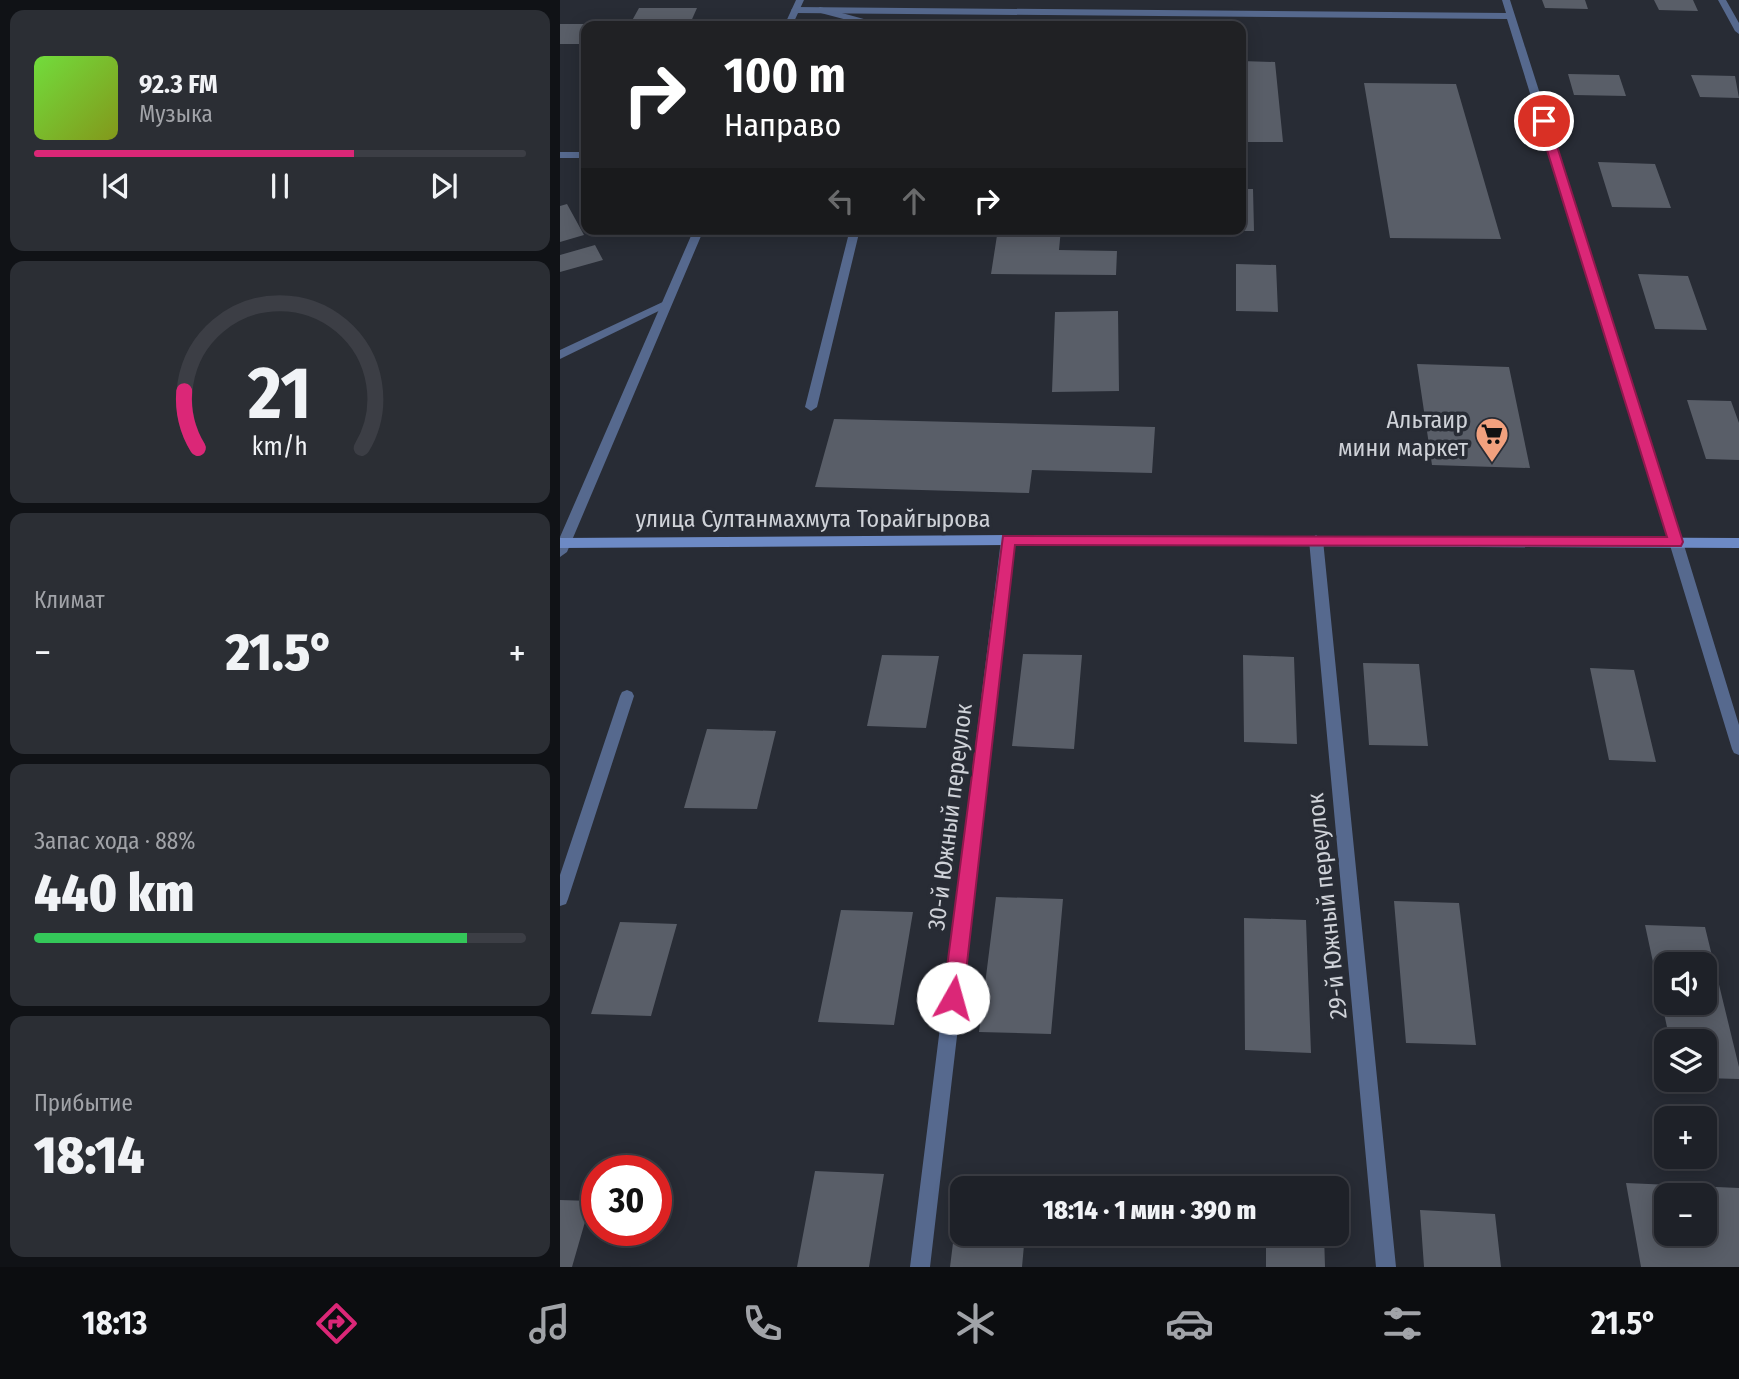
<!DOCTYPE html>
<html lang="ru">
<head>
<meta charset="utf-8">
<style>
	:root { --surface:#1e2128; --page:#2b2e34; --text:#f1f3f6; --muted:#a1a3a8; --line:#3c3e45; --accent:#db2777 }
	body { margin:0; font-family:"Fira Sans Condensed",sans-serif; background:var(--page); color:var(--text); height:100vh; display:flex; flex-direction:column; font-size:26px; white-space:nowrap }
	* { box-sizing:border-box; margin:0 }
	p { font-size:23px; color:var(--muted) }
	.icon { flex:none; width:38px; height:38px; fill:none; stroke:currentColor; stroke-width:2; stroke-linecap:round; stroke-linejoin:round }
	.map { position:relative; flex:1; overflow:hidden }
	.sheet { display:flex; flex-direction:column; gap:10px; padding:10px; background:#101216; width:560px }
	.sheet>* { flex:none }
	.top-card { position:absolute; left:21px; top:21px; width:665px; height:214px; border-radius:14px; box-shadow:0 4px 18px #0003,0 0 0 2px var(--line); background:#202124; color:#fff; overflow:hidden }
	.tools { position:absolute; left:1094px; top:952px; display:grid; gap:14px }
	.tools a { display:grid; place-items:center; width:63px; height:63px; border-radius:14px; background:var(--surface); box-shadow:0 4px 18px #0003,0 0 0 2px var(--line); font-size:35px }
	.speed { position:absolute; left:21px; top:1155px; display:flex; gap:14px; font-size:35px; font-weight:700; text-align:center }
	.speed>* { display:grid; place-content:center; width:91px; height:91px; border-radius:50%; background:var(--surface); box-shadow:0 4px 18px #0003,0 0 0 2px var(--line); line-height:1 }
	.speed .limit { border:10px solid #d22; background:#fff; color:#111 }
	.pin { position:absolute; display:grid; place-items:center; width:60px; height:60px; color:#fff; margin:-30px; border:4px solid #fff; border-radius:50%; box-shadow:0 2px 7px #0007 }
	.me { position:absolute; width:77px; margin:-38px; rotate:7deg; stroke-linejoin:round; filter:drop-shadow(0 0 5px #0008) }
	.turn { display:flex; align-items:center; gap:24px; height:147px; padding:0 28px; font-size:32px }
	.turn .icon { width:91px; height:91px; stroke-width:2.5 }
	.turn b { display:block; font-size:49px; line-height:60px }
	.lanes { display:flex; align-items:center; height:66px; padding:0 28px; background:#0003; justify-content:center; gap:35px; direction:ltr }
	.lanes .off { opacity:.35 }
	.big { font-size:52px; font-weight:800; line-height:1.1 }
	.sheet .tile { flex:1; display:flex; flex-direction:column; justify-content:center; gap:10px; min-width:0; padding:0 24px; border-radius:14px; background:var(--page) }
	.sheet .dial { align-items:center; gap:0 }
	.dial svg { height:182px; overflow:visible; fill:none; stroke:var(--line); stroke-width:7; stroke-linecap:round; text-anchor:middle }
	.dial text { fill:var(--text); stroke:none }
	.song { display:flex; align-items:center; gap:21px }
	.cover { width:84px; height:84px; border-radius:10px; background:linear-gradient(135deg,hsl(100 70% 55%),hsl(70 70% 35%)) }
	.played { height:7px; border-radius:4px; background:linear-gradient(90deg,var(--accent) 65%,var(--line) 65%) }
	.keys { display:flex; justify-content:space-around; direction:ltr }
	.heat { display:flex; justify-content:space-between; align-items:center; font-size:38px; direction:ltr }
	.charge { height:10px; border-radius:5px; background:linear-gradient(90deg,#34c759 88%,var(--line) 0) }
	.trip { position:absolute; left:390px; top:1176px; width:399px; height:70px; border-radius:14px; background:var(--surface); box-shadow:0 4px 18px #0003,0 0 0 2px var(--line); font-weight:800; line-height:70px; text-align:center }
	.dock { display:flex; height:112px; justify-content:space-around; align-items:center; background:#0c0d10; color:var(--muted) }
	.dock .icon { width:49px; height:49px }
	.dock .on { color:var(--accent) }
	.dock b { font-size:32px; color:var(--text) }
	main { display:flex; flex:1; min-height:0 }
	.map>svg:first-child { display:block }
	.building { fill:#595e68; fill-rule:evenodd }
	.lines { fill:none; stroke-linecap:round; stroke-linejoin:round }
	.service { fill:#56698e; fill-rule:evenodd }
	.minor { fill:#56698e; fill-rule:evenodd }
	.tertiary { fill:#56698e; fill-rule:evenodd }
	.secondary { fill:#6d8ac5; fill-rule:evenodd }
	.route { fill:#db2777; stroke:#8e194d; stroke-width:2 }
	.labels { text-anchor:middle; dominant-baseline:central; stroke-width:7; stroke-linejoin:round; paint-order:stroke }
	.poi-label { font-size:24px; fill:#cfd2d8; stroke:#282c35; text-anchor:end }
	.street-label { font-size:24px; fill:#cfd2d8; stroke:#282c35 }
</style>
</head>
<body>
<main>
<section class="sheet">
<div class="tile">
<div class="song"><i class="cover"></i><div><b>92.3 FM</b><p>Музыка</p></div></div>
<div class="played"></div>
<div class="keys"><svg class="icon" aria-label="previous" viewBox="0 0 24 24"><path d="M18 5L8 12l10 7zM5 5v14"/></svg><svg class="icon" aria-label="pause" viewBox="0 0 24 24"><path d="M8 5v14M16 5v14"/></svg><svg class="icon" aria-label="next" viewBox="0 0 24 24"><path d="M6 5l10 7-10 7zM19 5v14"/></svg></div>
</div>
<div class="tile dial"><svg viewBox="0 0 100 80">
<path d="M14 69A42 42 0 1 1 86 69"/>
<path d="M14 69A42 42 0 0 1 8 44" stroke="#db2777"/>
<text x="50" y="56" font-size="32" font-weight="700">21</text>
<text x="50" y="72" font-size="11">km/h</text>
</svg></div>
<div class="tile"><p>Климат</p>
<div class="heat"><a>−</a><b class="big">21.5°</b><a>+</a></div>
</div>
<div class="tile"><p>Запас хода · 88%</p><b class="big">440 km</b><div class="charge"></div></div>
<div class="tile"><p>Прибытие</p><b class="big">18:14</b></div>
</section>
<div class="map">
<svg width="1179" height="1267" viewBox="0 0 1179 1267">
	<rect width="100%" height="100%" fill="#282c35"/>
	<path class="building" d="M 982,0 L 1025,0 L 1028,9 L 985,8 Z
		M 1094,0 L 1133,0 L 1138,11 L 1099,10 Z
		M 79,8 L 137,8 L 129,26 L 69,26 Z
		M 0,24 L 26,24 L 19,44 L 0,44 Z
		M 681,61 L 715,62 L 723,142 L 681,142 Z
		M 1008,74 L 1059,75 L 1066,96 L 1014,95 Z
		M 1131,75 L 1175,76 L 1179,98 L 1140,97 Z
		M 804,83 L 896,84 L 941,239 L 830,238 Z
		M 1038,162 L 1095,164 L 1111,208 L 1052,207 Z
		M 681,189 L 693,189 L 694,231 L 681,231 Z
		M 7,204 L 24,235 L 0,242 L 0,206 Z
		M 438,229 L 501,229 L 499,250 L 557,251 L 556,275 L 431,274 Z
		M 35,245 L 43,260 L 0,272 L 0,255 Z
		M 676,264 L 716,265 L 718,312 L 676,311 Z
		M 1078,274 L 1128,276 L 1147,330 L 1095,329 Z
		M 558,311 L 559,391 L 492,392 L 495,312 Z
		M 857,364 L 949,367 L 970,468 L 872,465 Z
		M 1127,400 L 1171,401 L 1179,423 L 1179,460 L 1146,459 Z
		M 274,419 L 595,427 L 592,473 L 472,470 L 469,493 L 255,487 Z
		M 463,654 L 522,655 L 514,749 L 452,746 Z
		M 322,655 L 379,656 L 366,728 L 307,726 Z
		M 683,655 L 734,657 L 737,744 L 684,742 Z
		M 803,663 L 859,664 L 868,746 L 809,745 Z
		M 1030,668 L 1074,670 L 1096,762 L 1049,760 Z
		M 147,729 L 216,731 L 197,809 L 124,808 Z
		M 436,897 L 503,899 L 491,1034 L 419,1032 Z
		M 834,901 L 899,903 L 916,1045 L 846,1043 Z
		M 281,910 L 353,912 L 334,1025 L 258,1022 Z
		M 684,918 L 746,920 L 751,1053 L 685,1050 Z
		M 60,922 L 117,924 L 91,1016 L 31,1014 Z
		M 1085,925 L 1145,927 L 1179,1067 L 1179,1079 L 1144,1078 L 1144,1041 L 1110,1041 ZM 1106,964 L 1144,964 L 1144,1003 L 1106,1003 Z
		M 255,1171 L 324,1174 L 309,1267 L 237,1267 Z
		M 1066,1183 L 1179,1188 L 1179,1267 L 1081,1267 ZM 1106,1195 L 1144,1195 L 1144,1234 L 1106,1234 Z
		M 0,1200 L 31,1201 L 12,1267 L 0,1267 Z
		M 860,1210 L 935,1214 L 941,1267 L 864,1267 Z
		M 397,1211 L 402,1211 L 402,1234 L 465,1234 L 462,1267 L 390,1267 Z
		M 706,1234 L 764,1234 L 765,1267 L 706,1267 Z"/>
	<g class="lines">
		<path class="service" d="M 260,7 L 322,24 L 323,26 L 310,26 L 257,12 L 256,10 Z
			M 0,152 L 26,152 L 26,158 L 0,158 Z
			M 290,229 L 300,229 L 257,407 L 251,411 L 245,407 Z
			M 107,300 L 111,301 L 111,305 L 0,359 L 0,350 Z"/>
		<path class="minor" d="M 942,0 L 950,0 L 1123,542 L 1121,545 L 1111,545 L 1109,542 L 947,19 L 235,13 L 231,10 L 235,7 L 946,13 Z
			M 1158,0 L 1166,0 L 1179,23 L 1179,34 L 1175,31 Z
			M 448,535 L 455,540 L 370,1267 L 350,1267 L 441,540 Z
			M 756,535 L 763,540 L 836,1267 L 816,1267 L 749,540 Z
			M 67,690 L 72,692 L 74,696 L 8,899 L 6,904 L 0,906 L 0,875 L 60,696 L 62,692 Z"/>
		<path class="tertiary" d="M 236,0 L 244,0 L 232,26 L 224,26 Z
			M 134,229 L 144,229 L 7,552 L 0,557 L 0,537 Z
			M 1116,537 L 1123,542 L 1179,725 L 1179,755 L 1174,753 L 1172,749 L 1109,542 Z"/>
		<path class="secondary" d="M 448,535 L 1179,538 L 1179,548 L 448,545 L 0,548 L 0,538 Z"/>
	</g>
	<path class="route" d="M 984,118 L 989,121 L 1123,542 L 1121,546 L 455,545 L 403,998 L 400,1004 L 393,1007 L 386,1004 L 383,998 L 443,536 L 1107,537 L 978,121 Z"/>
	<defs>
		<symbol id="supermarket-pin" viewBox="-11 -11 22 30"><path d="M0 17L-7.5 6A9.5 9.5 0 1 1 7.5 6Z" fill="#f2a17e" stroke="#282c35"/><path d="M-6-5.5h2.5l.6 2H6L4.5 2H-2.5L-4.4-4H-6ZM-1.5 3.2a1.3 1.3 0 1 0 .1 0ZM3 3.2a1.3 1.3 0 1 0 .1 0Z" fill="#111"/></symbol>
	</defs>
	<g fill-rule="evenodd">
		<use href="#supermarket-pin" x="913" y="415" width="38" height="52"/>
	</g>
	<g class="labels">
		<g class="poi-label">
			<text x="908" y="420">Альтаир<tspan x="908" dy="28">мини маркет</tspan></text>
		</g>
		<g class="street-label">
			<text x="253" y="519">улица Султанмахмута Торайгырова</text>
			<text transform="translate(390 817) rotate(-83)">30-й Южный переулок</text>
			<text transform="translate(767 906) rotate(-96)">29-й Южный переулок</text>
		</g>
	</g>
</svg>
<div class="tools">
<a><svg class="icon" aria-label="sound" viewBox="0 0 24 24"><path d="M4 9h4l5-4v14l-5-4H4zM17 9q2 3 0 6"/></svg></a>
<a><svg class="icon" aria-label="layers" viewBox="0 0 24 24"><path d="M12 4l9 5-9 5-9-5zM3 14l9 5 9-5"/></svg></a>
<a>+</a>
<a>−</a>
</div>
<div class="speed"><div class="limit">30</div></div>
<div class="pin" style="left:984px;top:121px;background:#d93025"><svg class="icon" aria-label="arrive" viewBox="0 0 24 24"><path d="M6 21V4h12l-3 4 3 4H6"/></svg></div>
<svg class="me" style="left:393px;top:998px" viewBox="-20 -20 40 40"><circle r="19" fill="#fff"/><path d="M0-13L10 11 0 6-10 11z" fill="#db2777"/></svg>
<div class="trip">18:14 · 1 мин · 390 m</div>
<div class="top-card">
<div class="turn"><svg class="icon" aria-label="right" viewBox="0 0 24 24"><path d="M7 20v-9h11M14 6l5 5-5 5"/></svg><div><b>100 m</b>Направо</div></div>
<div class="lanes"><svg class="icon off" aria-label="left" viewBox="0 0 24 24"><path d="M17 20v-9H6M10 6l-5 5 5 5"/></svg><svg class="icon off" aria-label="ahead" viewBox="0 0 24 24"><path d="M12 20V5M6 11l6-6 6 6"/></svg><svg class="icon" aria-label="right" viewBox="0 0 24 24"><path d="M7 20v-9h11M14 6l5 5-5 5"/></svg></div>
</div>
</div>
</main>
<nav class="dock">
<b>18:13</b>
<svg class="icon on" aria-label="directions" viewBox="0 0 24 24"><path d="M12 3l9 9-9 9-9-9zM9 14v-3h6M13 9l2 2-2 2"/></svg>
<svg class="icon" aria-label="music" viewBox="0 0 24 24"><path d="M9 18V5l10-2v13"/><circle cx="6" cy="18" r="3"/><circle cx="16" cy="16" r="3"/></svg>
<svg class="icon" aria-label="phone" viewBox="0 0 24 24"><path d="M5 4h4l2 5-3 2q2 4 5 5l2-3 5 2v4C11 20 4 13 5 4z"/></svg>
<svg class="icon" aria-label="climate" viewBox="0 0 24 24"><path d="M12 3v18M4 7l16 10M4 17L20 7"/></svg>
<svg class="icon" aria-label="car" viewBox="0 0 24 24"><path d="M5 17H2v-5l4-1 3-4h7l3 4 3 1v5h-3M9 17h6M6 11h13"/><circle cx="7" cy="17" r="2"/><circle cx="17" cy="17" r="2"/></svg>
<svg class="icon" aria-label="filters" viewBox="0 0 24 24"><path d="M4 7h16M4 17h16"/><circle cx="9" cy="7" r="2"/><circle cx="15" cy="17" r="2"/></svg>
<b>21.5°</b>
</nav>
</body>
</html>
